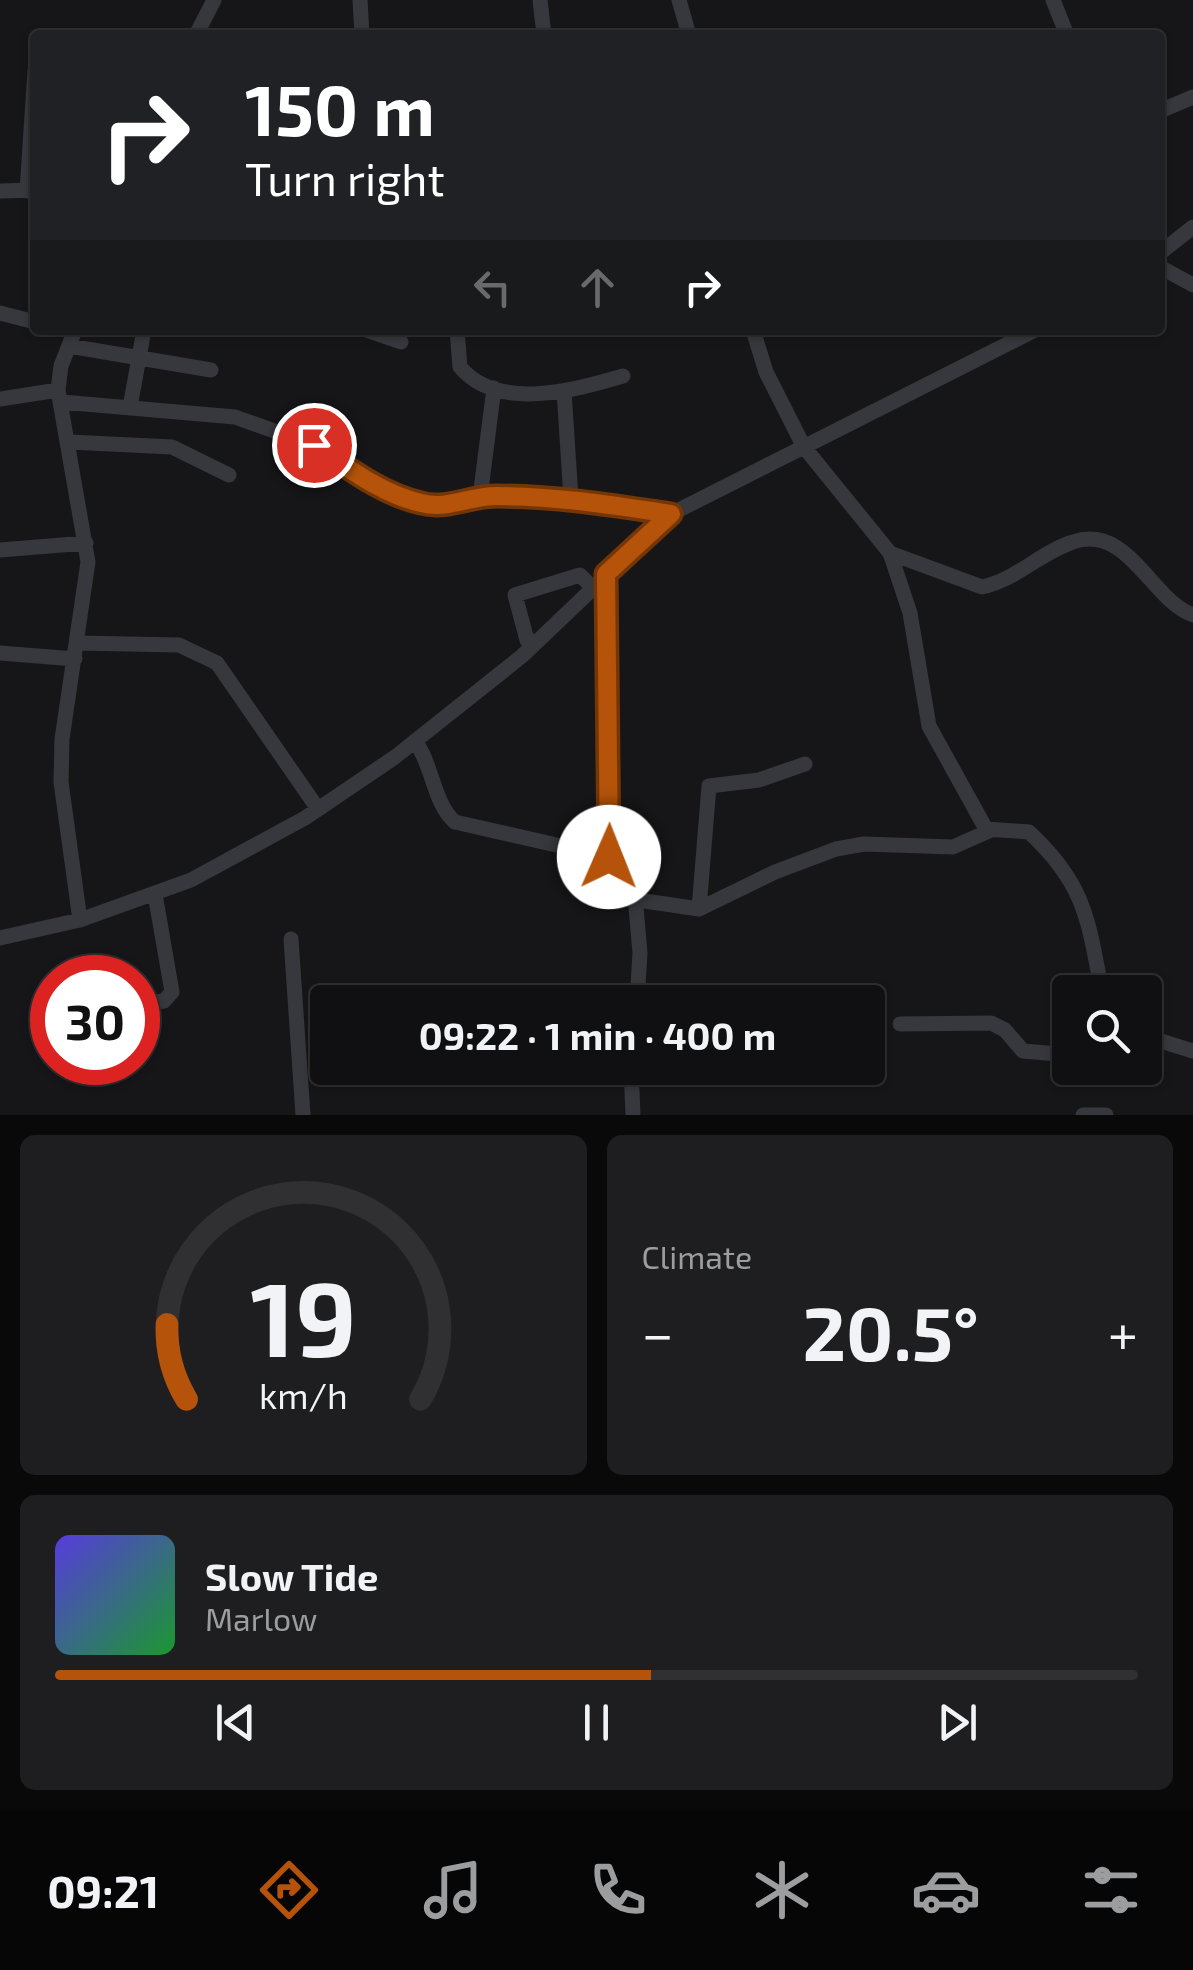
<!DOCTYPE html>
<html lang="en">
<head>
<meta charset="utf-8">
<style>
	:root { --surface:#101012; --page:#1e1e20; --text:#f1f3f6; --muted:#9c9d9f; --line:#303032; --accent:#b45309 }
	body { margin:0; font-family:"Exo 2",sans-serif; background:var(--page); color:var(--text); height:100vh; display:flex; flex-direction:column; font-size:38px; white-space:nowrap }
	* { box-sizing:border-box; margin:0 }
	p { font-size:32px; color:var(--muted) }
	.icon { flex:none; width:55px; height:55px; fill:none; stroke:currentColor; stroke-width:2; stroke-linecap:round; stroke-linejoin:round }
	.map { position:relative; height:1115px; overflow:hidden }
	.panel { display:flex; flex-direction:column; gap:20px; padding:20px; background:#09090a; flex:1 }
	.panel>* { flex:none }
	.top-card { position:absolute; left:30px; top:30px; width:1135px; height:305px; border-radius:10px; box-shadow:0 2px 8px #0004,0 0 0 2px var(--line); background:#202124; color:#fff; overflow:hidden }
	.tools { position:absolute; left:1052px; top:975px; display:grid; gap:20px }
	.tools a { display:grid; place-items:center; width:110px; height:110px; border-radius:10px; background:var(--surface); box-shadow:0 2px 8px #0004,0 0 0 2px var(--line); font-size:50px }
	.speed { position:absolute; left:30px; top:955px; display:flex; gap:20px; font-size:50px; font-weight:700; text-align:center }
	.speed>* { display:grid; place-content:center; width:130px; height:130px; border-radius:50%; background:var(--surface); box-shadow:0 2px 8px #0004,0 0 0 2px var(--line); line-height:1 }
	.speed .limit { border:15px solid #d22; background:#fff; color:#111 }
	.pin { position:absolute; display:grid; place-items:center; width:85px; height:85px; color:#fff; margin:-42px; border:5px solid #fff; border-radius:50%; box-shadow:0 2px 10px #0007 }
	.me { position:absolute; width:110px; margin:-55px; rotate:1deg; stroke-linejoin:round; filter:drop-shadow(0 0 8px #0008) }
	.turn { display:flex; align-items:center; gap:35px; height:210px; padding:0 50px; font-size:45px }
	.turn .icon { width:130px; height:130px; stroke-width:2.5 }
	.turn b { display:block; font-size:70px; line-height:85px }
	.lanes { display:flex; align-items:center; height:95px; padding:0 50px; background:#0003; justify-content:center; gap:50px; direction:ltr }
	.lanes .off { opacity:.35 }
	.big { font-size:75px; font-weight:700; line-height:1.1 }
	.panel .widget { flex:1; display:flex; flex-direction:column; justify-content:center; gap:15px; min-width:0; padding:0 35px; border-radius:15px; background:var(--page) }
	.panel .dial { align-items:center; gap:0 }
	.dial svg { height:260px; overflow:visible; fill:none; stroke:var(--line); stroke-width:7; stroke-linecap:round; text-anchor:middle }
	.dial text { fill:var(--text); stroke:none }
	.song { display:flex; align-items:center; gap:30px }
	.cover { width:120px; height:120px; border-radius:15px; background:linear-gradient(135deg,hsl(250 70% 55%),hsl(130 70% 35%)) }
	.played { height:10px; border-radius:5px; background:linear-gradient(90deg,var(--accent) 55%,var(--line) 55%) }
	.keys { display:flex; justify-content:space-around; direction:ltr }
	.heat { display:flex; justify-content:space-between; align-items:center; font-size:55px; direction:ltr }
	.panel .tiles { flex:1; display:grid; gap:20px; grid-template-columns:1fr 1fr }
	.widget:last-child { grid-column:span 2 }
	.trip { position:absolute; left:310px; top:985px; width:575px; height:100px; border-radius:10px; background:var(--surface); box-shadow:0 2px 8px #0004,0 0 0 2px var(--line); font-weight:700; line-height:100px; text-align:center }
	.dock { display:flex; height:160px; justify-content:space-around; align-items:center; background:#060607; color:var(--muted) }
	.dock .icon { width:70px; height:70px }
	.dock .selected { color:var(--accent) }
	.dock b { font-size:45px; color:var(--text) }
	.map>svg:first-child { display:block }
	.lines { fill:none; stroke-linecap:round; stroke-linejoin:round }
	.minor { stroke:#37383d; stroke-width:15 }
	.route-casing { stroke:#753606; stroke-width:25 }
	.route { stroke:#b45309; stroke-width:18 }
</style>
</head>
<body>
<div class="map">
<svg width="1193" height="1115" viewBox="0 0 1193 1115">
	<rect width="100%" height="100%" fill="#161618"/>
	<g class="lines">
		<path class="minor" d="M 360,0 L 362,35
			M 540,0 L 544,35
			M 679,0 L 689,35
			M 1053,0 L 1067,35
			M 196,35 L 214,0
			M 1160,111 L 1193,97
			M 0,191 L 35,190
			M 27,191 L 35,71
			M 1160,253 L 1193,227
			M 1160,267 L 1193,285
			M 0,313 L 35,322
			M 75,330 L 61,366 L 58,390 L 88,562 L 62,739 L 61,782 L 80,920
			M 366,330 L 401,342
			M 457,330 L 460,367 C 498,412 575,390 623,376
			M 753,330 L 766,372 L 804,447 L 890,553 L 910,613 L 929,726 L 986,829 L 1029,832 C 1086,885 1088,920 1102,992
			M 69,346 L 211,370
			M 564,391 L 571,498
			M 0,399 L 58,390
			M 62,402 L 235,417 L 314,445 L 390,493 L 440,507 L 491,495 L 571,498 L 671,514
			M 130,407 L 144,330
			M 69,442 L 172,447 L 229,475
			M 480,497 L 494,388
			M 0,550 L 86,543
			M 890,553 L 982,587 C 1016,580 1041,552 1073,542 C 1128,523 1151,600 1193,615
			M 605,574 L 609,857
			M 537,642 L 527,640 L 515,595 L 580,575 L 592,587
			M 77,643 L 179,645 L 217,663 L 318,809
			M 0,653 L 75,659
			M 415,741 C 433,765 433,803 455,822 L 609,857 L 633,873 L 640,953 L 637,1002
			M 638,900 L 699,909 L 775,872 L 836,849 L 864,844 L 953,847 L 989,831
			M 699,909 L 709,786 L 759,780 L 805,764
			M 0,938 L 80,920 L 191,880 L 305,818 L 395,757 L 522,656 L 671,514 L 1035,330
			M 291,939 L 303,1115
			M 139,1004 L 164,1001 L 172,992 L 155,894
			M 900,1024 L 991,1023 L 1005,1030 L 1023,1051 L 1070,1055
			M 1145,1036 L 1193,1051
			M 631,1068 L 633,1115
			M 1083,1115 L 1106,1115"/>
	</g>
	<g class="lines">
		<defs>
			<path id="route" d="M 314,445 C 347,467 381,494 421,503 C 448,510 469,496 496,496 C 555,496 612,505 671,514 L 606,574 L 609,857"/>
		</defs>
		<use href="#route" class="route-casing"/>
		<use href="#route" class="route"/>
	</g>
</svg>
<div class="tools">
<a><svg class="icon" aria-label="search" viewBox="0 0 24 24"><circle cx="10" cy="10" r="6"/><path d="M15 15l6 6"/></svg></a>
</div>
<div class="speed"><div class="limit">30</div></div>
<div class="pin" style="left:314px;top:445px;background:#d93025"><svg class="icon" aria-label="arrive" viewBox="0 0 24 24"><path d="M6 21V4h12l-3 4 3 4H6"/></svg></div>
<svg class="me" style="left:609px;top:857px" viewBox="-20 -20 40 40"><circle r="19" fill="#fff"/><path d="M0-13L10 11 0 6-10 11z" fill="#b45309"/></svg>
<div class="trip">09:22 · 1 min · 400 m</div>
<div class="top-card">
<div class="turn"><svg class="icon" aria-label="right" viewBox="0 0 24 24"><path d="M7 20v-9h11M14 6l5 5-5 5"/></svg><div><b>150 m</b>Turn right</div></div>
<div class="lanes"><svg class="icon off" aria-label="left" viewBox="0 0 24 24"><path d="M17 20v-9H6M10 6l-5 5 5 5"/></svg><svg class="icon off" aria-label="ahead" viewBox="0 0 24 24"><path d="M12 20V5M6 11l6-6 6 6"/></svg><svg class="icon" aria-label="right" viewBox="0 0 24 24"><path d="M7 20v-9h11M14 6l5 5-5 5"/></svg></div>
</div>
</div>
<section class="panel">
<div class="tiles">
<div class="widget dial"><svg viewBox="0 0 100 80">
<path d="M14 69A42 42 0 1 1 86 69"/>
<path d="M14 69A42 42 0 0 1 8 46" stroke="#b45309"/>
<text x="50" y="56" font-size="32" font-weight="700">19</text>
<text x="50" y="72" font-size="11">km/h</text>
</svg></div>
<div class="widget"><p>Climate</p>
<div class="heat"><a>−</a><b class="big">20.5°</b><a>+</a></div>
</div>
<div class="widget">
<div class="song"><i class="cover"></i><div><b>Slow Tide</b><p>Marlow</p></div></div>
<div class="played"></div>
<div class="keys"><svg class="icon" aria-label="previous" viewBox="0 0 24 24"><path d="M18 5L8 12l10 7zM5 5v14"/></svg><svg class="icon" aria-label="pause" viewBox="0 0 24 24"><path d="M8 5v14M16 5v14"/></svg><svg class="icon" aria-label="next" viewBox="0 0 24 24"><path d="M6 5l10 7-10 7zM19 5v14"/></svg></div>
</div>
</div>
</section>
<nav class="dock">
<b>09:21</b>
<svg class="icon selected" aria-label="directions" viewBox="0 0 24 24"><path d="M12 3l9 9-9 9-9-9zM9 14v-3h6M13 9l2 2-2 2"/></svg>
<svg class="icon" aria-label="music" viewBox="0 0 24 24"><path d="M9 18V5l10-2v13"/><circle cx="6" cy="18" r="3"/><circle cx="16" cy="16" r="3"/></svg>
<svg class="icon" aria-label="phone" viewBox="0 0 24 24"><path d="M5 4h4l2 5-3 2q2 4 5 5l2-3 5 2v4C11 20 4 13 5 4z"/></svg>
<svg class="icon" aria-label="climate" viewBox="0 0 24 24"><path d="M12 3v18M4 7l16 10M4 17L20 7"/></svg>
<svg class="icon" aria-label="car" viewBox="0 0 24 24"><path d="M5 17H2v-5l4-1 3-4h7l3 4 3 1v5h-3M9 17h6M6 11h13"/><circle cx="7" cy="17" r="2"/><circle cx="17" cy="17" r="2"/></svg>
<svg class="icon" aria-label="filters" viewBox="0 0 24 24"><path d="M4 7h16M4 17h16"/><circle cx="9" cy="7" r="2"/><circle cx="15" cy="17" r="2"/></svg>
</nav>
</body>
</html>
